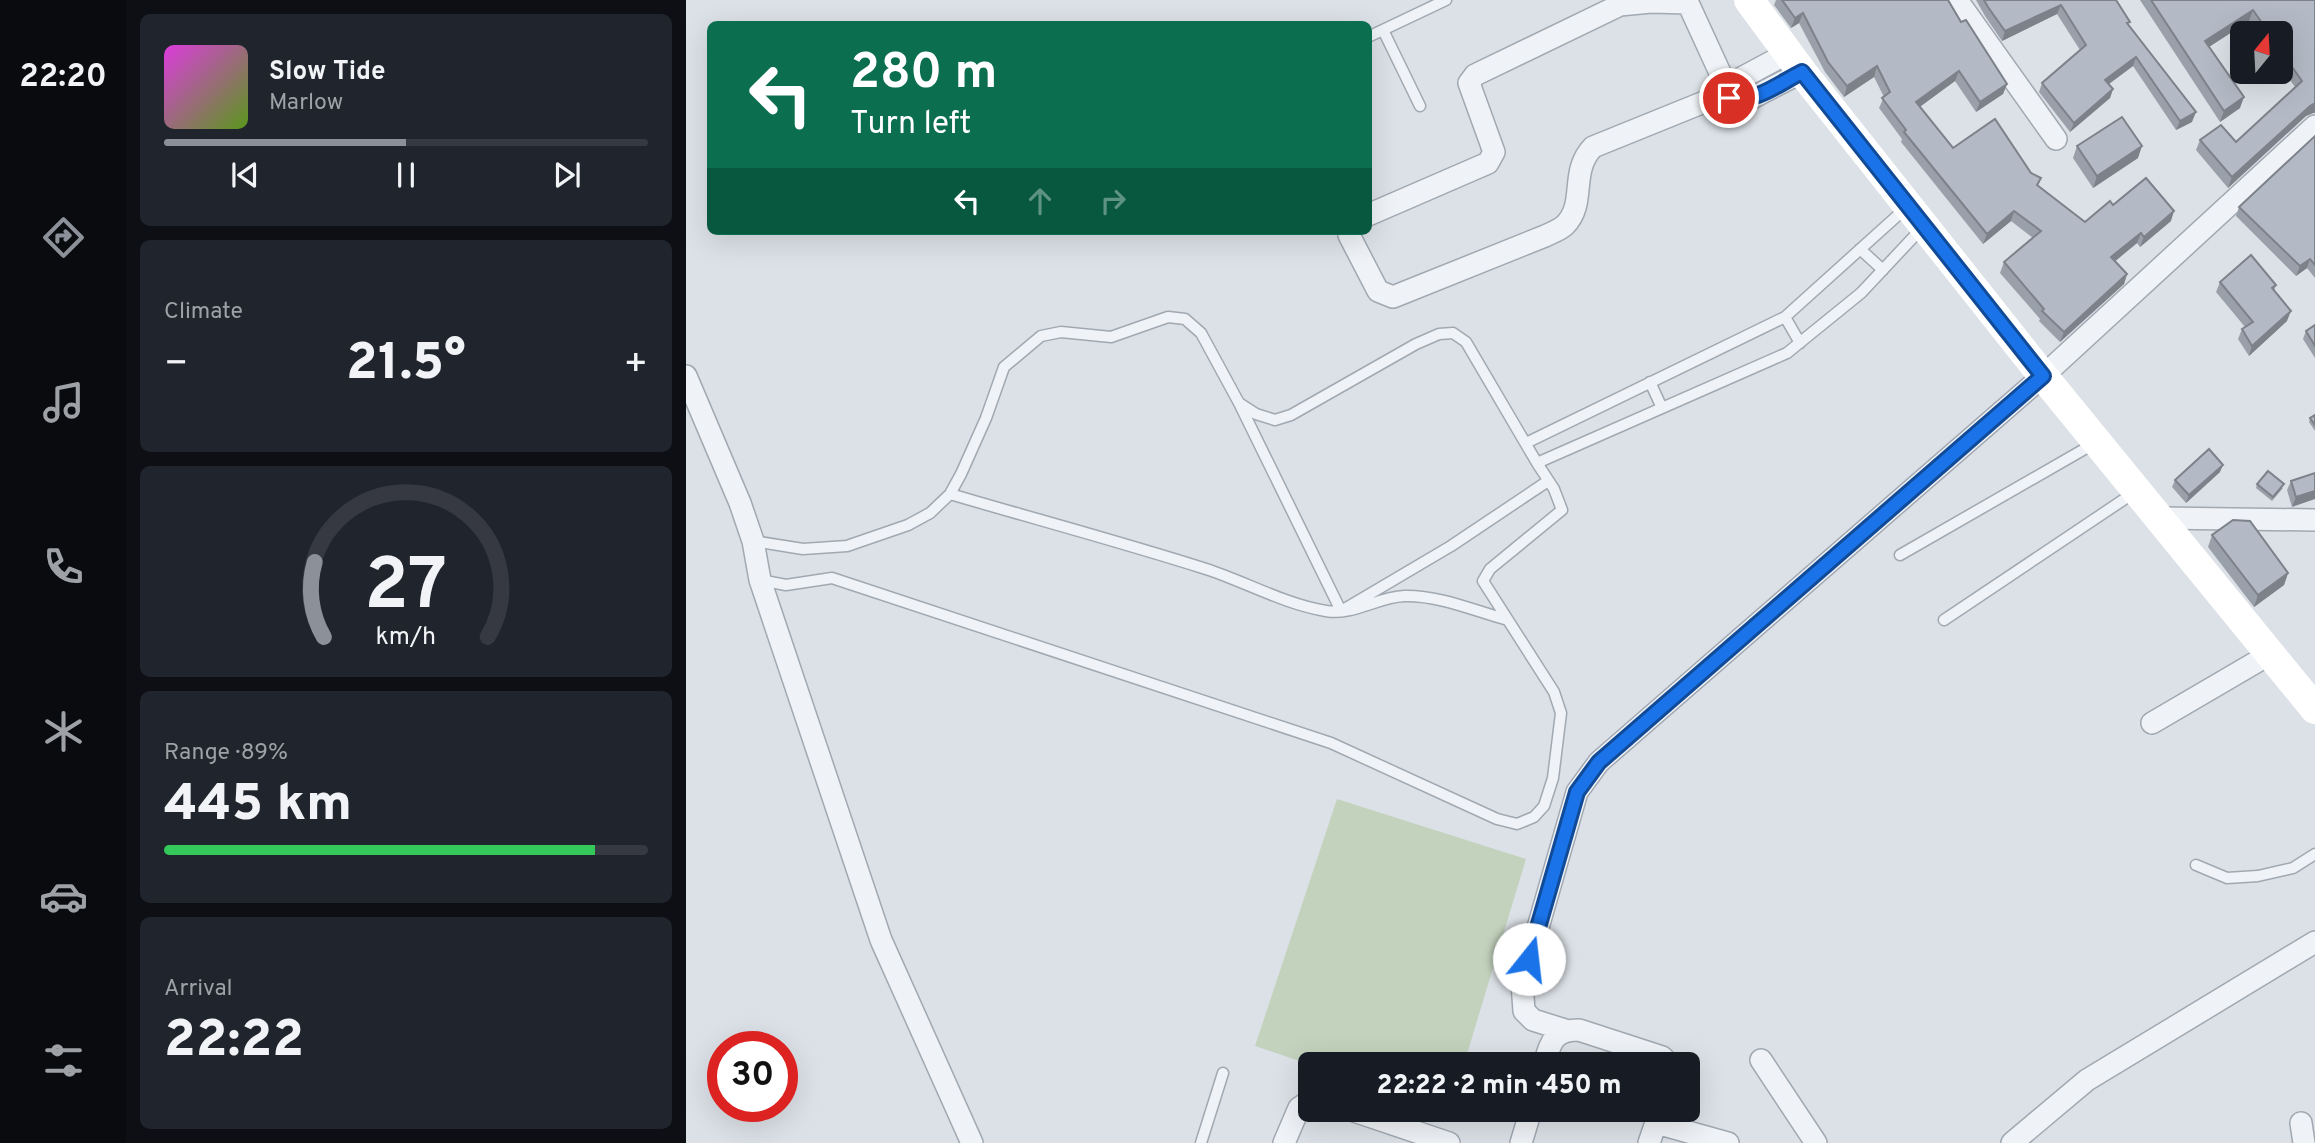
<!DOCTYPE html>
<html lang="en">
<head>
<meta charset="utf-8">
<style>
	:root { --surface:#171b24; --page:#20242c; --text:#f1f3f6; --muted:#9ea1a6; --line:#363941; --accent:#8c9099 }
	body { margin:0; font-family:Overpass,sans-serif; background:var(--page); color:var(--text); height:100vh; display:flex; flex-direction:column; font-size:26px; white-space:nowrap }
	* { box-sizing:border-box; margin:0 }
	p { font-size:23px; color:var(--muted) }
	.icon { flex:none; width:38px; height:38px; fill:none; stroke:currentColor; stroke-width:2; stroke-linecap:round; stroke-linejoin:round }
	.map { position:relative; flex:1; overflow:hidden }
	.details { display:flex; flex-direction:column; gap:14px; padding:14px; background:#0d0f14; width:560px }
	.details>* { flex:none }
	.top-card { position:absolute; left:21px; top:21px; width:665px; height:214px; border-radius:10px; box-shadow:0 7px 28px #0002; background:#0b6e4f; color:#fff; overflow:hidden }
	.needle { width:46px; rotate:18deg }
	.tools { position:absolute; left:1544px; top:21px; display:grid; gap:14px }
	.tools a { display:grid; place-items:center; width:63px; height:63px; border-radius:10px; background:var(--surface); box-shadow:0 7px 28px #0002; font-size:35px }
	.speed { position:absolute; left:21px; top:1031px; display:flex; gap:14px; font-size:35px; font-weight:700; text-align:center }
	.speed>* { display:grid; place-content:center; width:91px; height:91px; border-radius:50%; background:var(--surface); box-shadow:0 7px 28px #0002; line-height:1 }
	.speed .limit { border:10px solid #d22; background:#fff; color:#111 }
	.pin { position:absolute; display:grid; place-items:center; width:60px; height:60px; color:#fff; margin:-30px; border:4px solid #fff; border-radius:50%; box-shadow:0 2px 7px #0007 }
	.me { position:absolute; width:77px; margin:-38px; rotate:16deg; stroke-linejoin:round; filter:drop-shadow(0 0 5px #0008) }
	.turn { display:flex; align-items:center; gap:24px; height:147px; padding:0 28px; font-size:32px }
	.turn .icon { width:91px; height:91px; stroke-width:2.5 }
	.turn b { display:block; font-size:49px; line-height:60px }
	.lanes { display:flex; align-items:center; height:66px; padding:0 28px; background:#0003; justify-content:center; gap:35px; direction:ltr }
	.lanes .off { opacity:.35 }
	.big { font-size:52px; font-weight:800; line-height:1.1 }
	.details .tile { flex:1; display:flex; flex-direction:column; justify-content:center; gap:10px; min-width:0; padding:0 24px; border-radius:10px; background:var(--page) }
	.details .dial { align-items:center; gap:0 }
	.dial svg { height:182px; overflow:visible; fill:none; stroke:var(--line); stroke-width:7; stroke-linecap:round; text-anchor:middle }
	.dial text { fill:var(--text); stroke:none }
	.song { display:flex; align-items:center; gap:21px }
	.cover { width:84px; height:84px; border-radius:10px; background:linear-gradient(135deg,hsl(300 70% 55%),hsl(90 70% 35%)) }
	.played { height:7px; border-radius:4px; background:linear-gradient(90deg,var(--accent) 50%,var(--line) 50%) }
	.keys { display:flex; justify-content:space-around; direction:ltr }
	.heat { display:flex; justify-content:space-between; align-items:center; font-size:38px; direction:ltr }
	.charge { height:10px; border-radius:5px; background:linear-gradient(90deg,#34c759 89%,var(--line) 0) }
	.trip { position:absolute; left:612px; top:1052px; width:402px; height:70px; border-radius:10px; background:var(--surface); box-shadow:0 7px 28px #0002; font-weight:800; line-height:70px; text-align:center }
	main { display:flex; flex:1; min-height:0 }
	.dock { display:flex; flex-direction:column; width:126px; justify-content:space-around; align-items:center; background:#090b0e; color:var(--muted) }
	.dock .icon { width:49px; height:49px }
	.dock .current { color:var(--accent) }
	.dock b { font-size:32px; color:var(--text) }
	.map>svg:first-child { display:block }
	.green { fill:#c3d2bd }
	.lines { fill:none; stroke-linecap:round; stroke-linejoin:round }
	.lane-casing { stroke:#a1a8b1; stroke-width:13 }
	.street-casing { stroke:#a1a8b1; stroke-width:24 }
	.lane { stroke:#eff2f6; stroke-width:10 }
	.street { stroke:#eff2f6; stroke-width:21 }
	.secondary { stroke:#fff; stroke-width:30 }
	.wall { fill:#9aa0a9 }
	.shaded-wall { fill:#7d828a }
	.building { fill:#b3bac5; stroke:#7d828a; stroke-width:2 }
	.route-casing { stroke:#114b97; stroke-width:18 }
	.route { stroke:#1a73e8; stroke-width:12 }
</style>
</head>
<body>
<main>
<nav class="dock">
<b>22:20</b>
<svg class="icon current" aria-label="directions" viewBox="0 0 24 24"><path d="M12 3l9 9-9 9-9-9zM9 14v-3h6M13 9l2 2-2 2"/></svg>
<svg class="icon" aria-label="music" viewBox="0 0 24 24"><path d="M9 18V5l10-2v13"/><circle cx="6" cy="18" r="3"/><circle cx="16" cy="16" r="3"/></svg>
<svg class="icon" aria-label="phone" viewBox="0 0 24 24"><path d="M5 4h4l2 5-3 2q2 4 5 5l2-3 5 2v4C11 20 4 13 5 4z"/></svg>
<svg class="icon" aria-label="climate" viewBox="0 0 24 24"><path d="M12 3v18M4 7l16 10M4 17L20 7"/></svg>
<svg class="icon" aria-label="car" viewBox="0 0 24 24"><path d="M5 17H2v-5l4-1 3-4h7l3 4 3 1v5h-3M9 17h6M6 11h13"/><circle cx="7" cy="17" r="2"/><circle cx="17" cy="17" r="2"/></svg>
<svg class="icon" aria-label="filters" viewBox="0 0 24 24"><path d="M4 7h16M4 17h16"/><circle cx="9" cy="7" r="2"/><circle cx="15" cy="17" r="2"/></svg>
</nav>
<section class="details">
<div class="tile">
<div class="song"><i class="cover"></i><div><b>Slow Tide</b><p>Marlow</p></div></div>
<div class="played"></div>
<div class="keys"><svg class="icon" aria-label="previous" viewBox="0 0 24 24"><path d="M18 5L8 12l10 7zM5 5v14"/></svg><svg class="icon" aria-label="pause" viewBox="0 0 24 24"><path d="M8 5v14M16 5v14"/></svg><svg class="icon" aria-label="next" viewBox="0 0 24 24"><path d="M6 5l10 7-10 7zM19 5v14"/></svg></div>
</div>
<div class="tile"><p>Climate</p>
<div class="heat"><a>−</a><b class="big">21.5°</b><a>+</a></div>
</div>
<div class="tile dial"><svg viewBox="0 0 100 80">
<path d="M14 69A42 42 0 1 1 86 69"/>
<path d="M14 69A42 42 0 0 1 10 36" stroke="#8c9099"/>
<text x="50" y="56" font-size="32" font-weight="700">27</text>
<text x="50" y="72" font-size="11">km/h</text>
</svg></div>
<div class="tile"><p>Range · 89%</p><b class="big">445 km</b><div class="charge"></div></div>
<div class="tile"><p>Arrival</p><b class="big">22:22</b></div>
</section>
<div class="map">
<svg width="1629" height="1143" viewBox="0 0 1629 1143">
	<rect width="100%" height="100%" fill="#dce1e7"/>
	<path class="green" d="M 651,799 L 840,859 L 778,1064 L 625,1065 L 569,1046 Z"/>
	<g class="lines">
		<defs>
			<path id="lane" d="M 697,30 L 734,106
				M 682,37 L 760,0
				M 1174,249 L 1197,270
				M 1099,317 L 1114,343
				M 964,382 L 976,408
				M 554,405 L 655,611 L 765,546 L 862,481
				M 840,443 L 1099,317 L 1221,207
				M 264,494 C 349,519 435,542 520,569 C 560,582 598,604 640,611 C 666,616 692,597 718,596 C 753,595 789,611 822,620
				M 67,541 L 117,549 L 161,546 L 222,525 L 244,513 L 264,494 L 275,474 L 300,418 L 318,367 L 355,336 L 375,332 L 425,337 L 482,317 L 499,319 L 515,333 L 553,403 L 570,414 L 589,420 L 605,415 L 730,344 L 753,334 L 767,333 L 780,342 L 851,463
				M 1214,555 L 1409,443
				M 74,580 L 100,585 L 146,578 L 645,743 L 811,819 L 831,824 L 848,817 L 858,806 L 867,778 L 875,713 L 868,692 L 797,581 L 804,569 L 876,510 L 868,489 L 851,463 L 1101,353 L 1175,293 L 1236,228
				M 1258,620 L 1449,492
				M 1510,865 L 1541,878 L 1572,876 L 1607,868 L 1629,854
				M 515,1143 L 537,1073"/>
			<path id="street" d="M 1271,0 L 1370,139
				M 1033,96 L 1057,101 L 1066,98 L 1116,72
				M 682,215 L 802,163 L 808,152 L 783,83 L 789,75 L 934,5 L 965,2 L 1002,3 L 1041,88
				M 664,231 L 663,235 L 692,291 L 707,297 L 859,236 C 865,233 874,230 879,225 C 901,203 883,172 907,147 L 1033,96 L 1046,83 L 1102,53
				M 0,376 L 54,503 L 67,541 L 74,580 L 195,940 L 286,1143
				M 1475,518 L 1629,520
				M 1466,723 L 1584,654
				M 879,1030 L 847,1020 L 838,1011 L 836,983 L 891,792 L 913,762 L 1357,376 L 1629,126
				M 1075,1060 L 1130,1143
				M 858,1064 C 865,1042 867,1030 893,1030 L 976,1057 L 983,1064
				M 665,1110 L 763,1143
				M 970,1123 L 1042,1143
				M 1615,1123 L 1618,1143
				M 598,1143 L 613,1108 L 625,1100
				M 835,1143 L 845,1110
				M 963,1143 L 974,1111
				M 1326,1143 L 1401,1080 L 1629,942"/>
		</defs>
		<use href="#lane" class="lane-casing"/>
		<use href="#street" class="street-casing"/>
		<use href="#lane" class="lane"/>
		<use href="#street" class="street"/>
		<path class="secondary" d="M 1063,0 L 1116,72 L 1357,376 L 1629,709"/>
	</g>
	<path class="wall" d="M 1090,0 L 1262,0 L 1275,22 L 1321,84 L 1317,94 L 1290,112 L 1269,81 L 1234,106 L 1267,148 L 1345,173 L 1355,178 L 1352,186 L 1399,222 L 1427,205 L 1485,221 L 1454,247 L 1451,243 L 1429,261 L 1441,274 L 1438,284 L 1374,342 L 1353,321 L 1354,319 L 1314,273 L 1318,262 L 1347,238 L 1325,221 L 1297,244 L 1215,142 L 1216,139 L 1193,108 L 1198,97 L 1188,77 L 1158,97 L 1139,72 L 1113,23 L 1105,28 L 1088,5 Z
		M 1290,0 L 1430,0 L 1443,25 L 1506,122 L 1490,130 L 1447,66 L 1423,84 L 1427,89 L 1424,98 L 1384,132 L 1353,92 L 1356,83 L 1394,50 L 1371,14 L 1316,41 L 1299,16 Z
		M 1454,0 L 1603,0 L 1627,113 L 1620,116 L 1542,188 L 1510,150 L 1514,140 L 1550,142 L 1609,87 L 1594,66 L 1594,33 L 1571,33 L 1563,21 L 1523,47 L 1554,108 L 1534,122 Z
		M 1629,136 L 1629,278 L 1621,268 L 1610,276 L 1550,216 L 1553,207 Z
		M 1391,146 L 1452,158 L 1407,188 L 1387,158 Z
		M 1534,282 L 1590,285 L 1588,291 L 1601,321 L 1563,356 L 1552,339 L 1556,329 L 1559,327 L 1530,292 Z
		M 1629,325 L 1629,358 L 1617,339 L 1620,331 Z
		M 1629,415 L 1629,431 L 1623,422 L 1624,418 Z
		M 1534,472 L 1500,503 L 1486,487 L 1489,480 Z
		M 1629,473 L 1606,507 L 1601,490 L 1605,481 Z
		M 1571,484 L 1597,488 L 1586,501 L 1570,488 Z
		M 1526,535 L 1602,573 L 1598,585 L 1568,607 L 1522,547 Z"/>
	<path class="shaded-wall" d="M 1375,5 L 1371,14 L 1316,41 L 1319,31 Z
		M 1567,10 L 1563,21 L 1515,52 L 1519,41 Z
		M 1117,13 L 1113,23 L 1105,28 L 1109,18 Z
		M 1450,57 L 1447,66 L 1416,89 L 1419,80 Z
		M 1191,66 L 1188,77 L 1158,97 L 1161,86 Z
		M 1273,71 L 1269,81 L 1227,112 L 1230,102 Z
		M 1321,84 L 1317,94 L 1290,112 L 1294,102 Z
		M 1427,89 L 1424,98 L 1384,132 L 1388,123 Z
		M 1558,97 L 1554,108 L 1534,122 L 1538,111 Z
		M 1629,103 L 1629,113 L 1627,113 L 1620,116 L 1542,188 L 1546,177 L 1624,106 Z
		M 1510,112 L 1506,122 L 1490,130 L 1494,121 Z
		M 1456,146 L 1452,158 L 1407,188 L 1411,176 Z
		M 1328,211 L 1325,221 L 1297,244 L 1301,234 Z
		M 1488,211 L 1485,221 L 1454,247 L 1458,237 Z
		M 1455,233 L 1451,243 L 1421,268 L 1425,257 Z
		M 1624,259 L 1621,268 L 1610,276 L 1614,266 Z
		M 1441,274 L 1438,284 L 1374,342 L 1378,332 Z
		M 1605,311 L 1601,321 L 1563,356 L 1566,346 Z
		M 1537,465 L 1534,472 L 1500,503 L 1503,495 Z
		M 1629,491 L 1629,499 L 1606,507 L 1610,497 Z
		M 1602,573 L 1598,585 L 1568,607 L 1572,595 Z"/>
	<path class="building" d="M 1096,0 L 1262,0 L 1275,22 L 1280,20 L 1321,84 L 1294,102 L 1273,71 L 1230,102 L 1267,148 L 1309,119 L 1345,173 L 1355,178 L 1351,185 L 1399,222 L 1424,201 L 1427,205 L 1460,178 L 1488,211 L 1458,237 L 1455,233 L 1425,257 L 1441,274 L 1378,332 L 1356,311 L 1358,309 L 1318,262 L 1355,231 L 1328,211 L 1301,234 L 1218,132 L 1220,130 L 1196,98 L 1204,92 L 1191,66 L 1161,86 L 1142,62 L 1117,13 L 1109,18 Z
		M 1298,0 L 1430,0 L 1444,22 L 1441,23 L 1510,112 L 1494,121 L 1450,57 L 1419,80 L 1427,89 L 1388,123 L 1356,83 L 1400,45 L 1375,5 L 1319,31 L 1302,7 Z
		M 1465,0 L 1629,0 L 1629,103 L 1624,106 L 1546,177 L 1514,140 L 1535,125 L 1550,142 L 1616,81 L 1594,50 L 1594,33 L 1583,33 L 1567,10 L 1519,41 L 1558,97 L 1538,111 Z
		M 1436,117 L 1456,146 L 1411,176 L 1391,146 Z
		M 1629,136 L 1629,265 L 1624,259 L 1614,266 L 1553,207 Z
		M 1565,255 L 1590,285 L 1586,288 L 1605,311 L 1566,346 L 1556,329 L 1567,322 L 1534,282 Z
		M 1629,325 L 1629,346 L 1620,331 Z
		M 1629,415 L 1629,425 L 1624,418 Z
		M 1523,449 L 1537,465 L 1503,495 L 1489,480 Z
		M 1582,471 L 1598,484 L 1587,497 L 1571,484 Z
		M 1629,473 L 1629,491 L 1610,497 L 1605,481 Z
		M 1547,520 L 1564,521 L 1602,573 L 1572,595 L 1526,535 Z"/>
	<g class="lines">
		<defs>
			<path id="route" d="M 843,959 L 891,792 L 913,762 L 1357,376 L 1116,72 C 1092,84 1070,103 1043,98"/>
		</defs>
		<use href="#route" class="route-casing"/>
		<use href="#route" class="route"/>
	</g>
</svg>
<div class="tools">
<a><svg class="needle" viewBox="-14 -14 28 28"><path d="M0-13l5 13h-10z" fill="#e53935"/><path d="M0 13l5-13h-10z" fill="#9ea1a6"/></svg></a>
</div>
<div class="speed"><div class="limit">30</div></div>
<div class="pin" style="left:1043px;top:98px;background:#d93025"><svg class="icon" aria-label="arrive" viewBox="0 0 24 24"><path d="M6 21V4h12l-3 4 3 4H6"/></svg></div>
<svg class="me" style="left:843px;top:959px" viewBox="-20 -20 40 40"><circle r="19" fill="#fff"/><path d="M0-13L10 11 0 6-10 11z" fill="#1a73e8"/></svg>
<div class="trip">22:22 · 2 min · 450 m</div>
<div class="top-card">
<div class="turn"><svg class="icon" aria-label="left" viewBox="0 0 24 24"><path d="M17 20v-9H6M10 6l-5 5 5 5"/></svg><div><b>280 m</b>Turn left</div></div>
<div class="lanes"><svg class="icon" aria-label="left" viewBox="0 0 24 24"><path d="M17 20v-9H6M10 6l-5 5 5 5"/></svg><svg class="icon off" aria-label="ahead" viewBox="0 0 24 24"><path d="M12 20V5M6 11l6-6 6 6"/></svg><svg class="icon off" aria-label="right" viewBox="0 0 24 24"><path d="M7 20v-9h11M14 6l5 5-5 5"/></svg></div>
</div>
</div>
</main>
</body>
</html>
